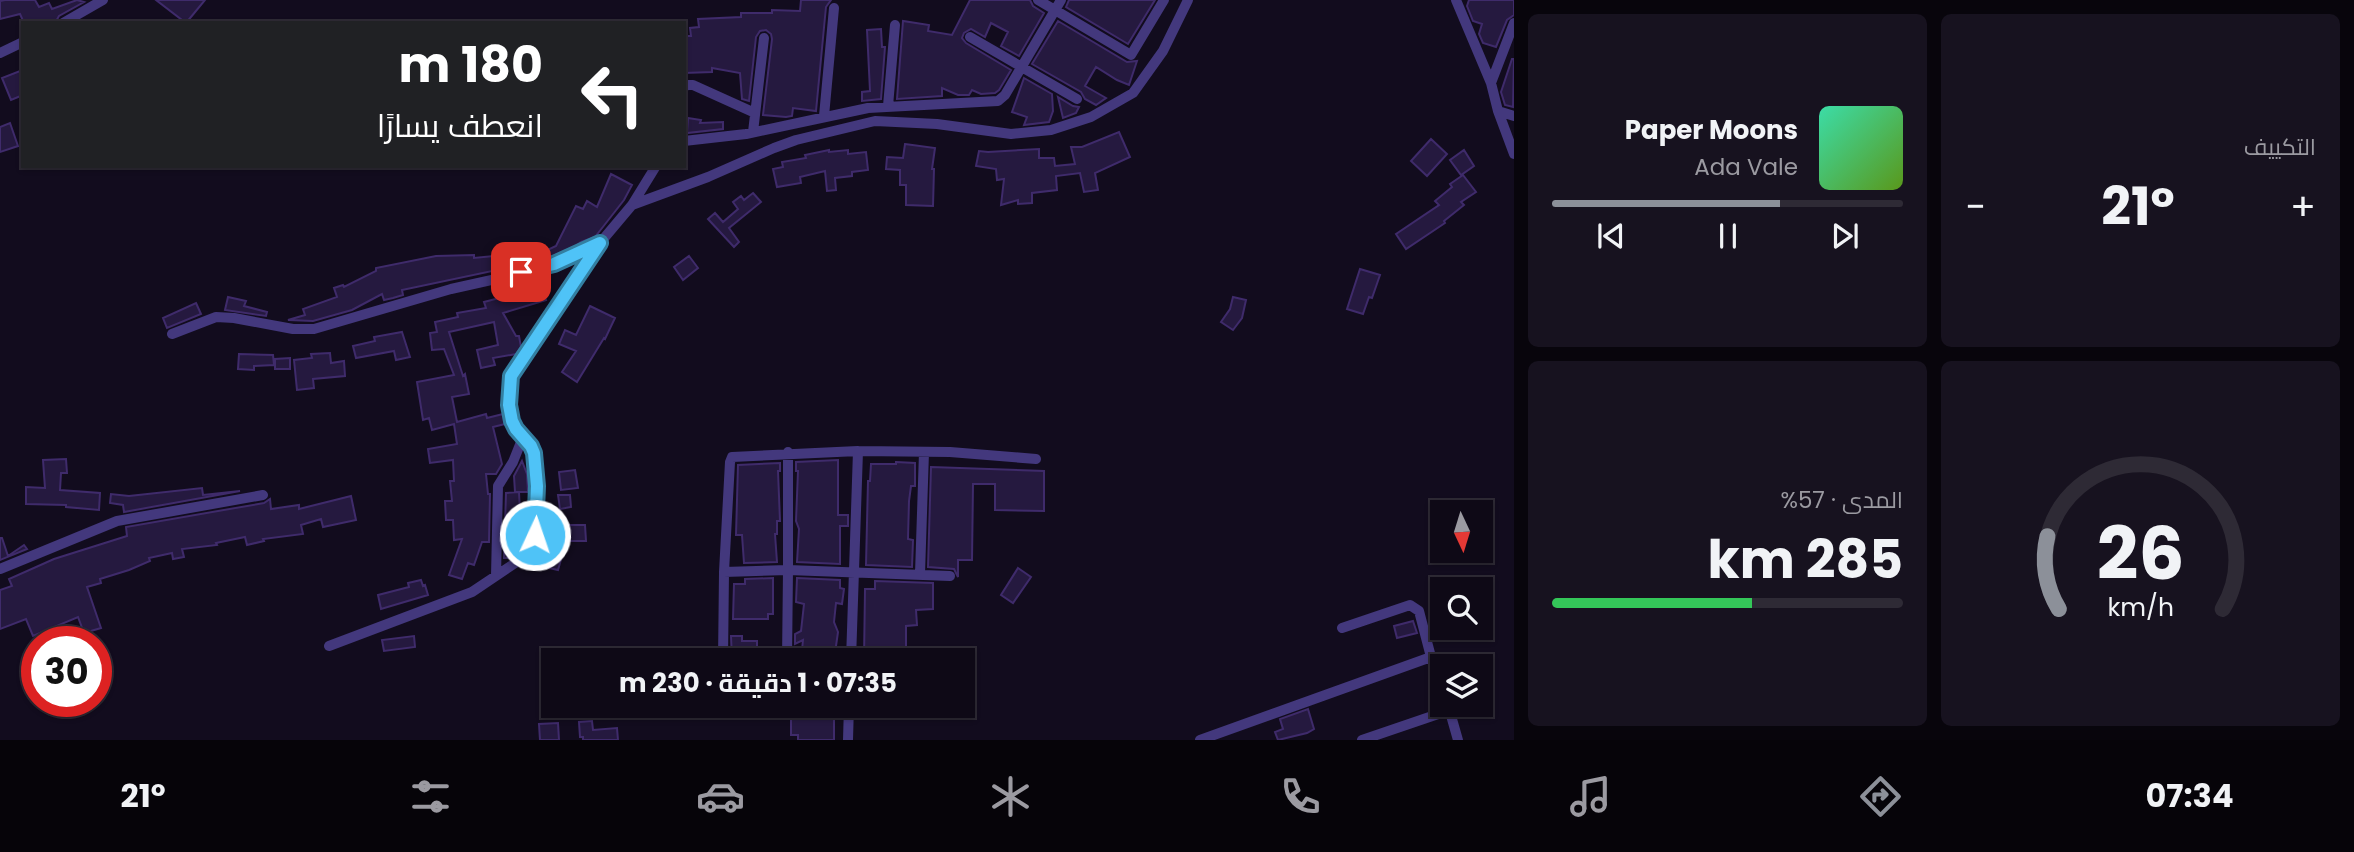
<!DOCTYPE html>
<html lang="ar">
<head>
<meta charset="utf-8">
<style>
	:root { --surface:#0e0916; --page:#17121f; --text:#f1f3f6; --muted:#9b9aa1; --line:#2e2a35; --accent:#8c9099 }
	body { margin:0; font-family:Poppins,Cairo,sans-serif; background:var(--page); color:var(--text); direction:rtl; height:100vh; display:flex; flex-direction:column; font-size:26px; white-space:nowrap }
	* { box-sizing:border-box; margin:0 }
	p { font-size:23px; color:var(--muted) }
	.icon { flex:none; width:38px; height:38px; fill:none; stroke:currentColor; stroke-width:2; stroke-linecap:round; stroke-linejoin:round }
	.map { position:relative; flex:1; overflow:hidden; direction:ltr }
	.sheet { display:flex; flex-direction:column; gap:14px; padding:14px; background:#08050c; width:840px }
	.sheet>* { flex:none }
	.hud { position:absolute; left:21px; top:21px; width:665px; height:147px; border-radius:0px; box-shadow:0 2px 5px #0004,0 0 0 2px var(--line); direction:rtl; background:#202124; color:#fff; overflow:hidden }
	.needle { width:46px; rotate:176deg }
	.controls { position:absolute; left:1430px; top:500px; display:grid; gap:14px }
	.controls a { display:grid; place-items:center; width:63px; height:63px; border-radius:0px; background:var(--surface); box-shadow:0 2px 5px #0004,0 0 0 2px var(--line); font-size:35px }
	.speed { position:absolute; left:21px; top:626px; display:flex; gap:14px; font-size:35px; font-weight:700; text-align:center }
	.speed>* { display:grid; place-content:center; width:91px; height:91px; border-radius:50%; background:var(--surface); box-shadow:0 2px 5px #0004,0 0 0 2px var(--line); line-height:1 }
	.speed .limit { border:10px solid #d22; background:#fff; color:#111 }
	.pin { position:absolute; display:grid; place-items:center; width:60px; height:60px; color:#fff; margin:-30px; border-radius:14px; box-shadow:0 4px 10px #0006 }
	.me { position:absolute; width:77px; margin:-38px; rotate:3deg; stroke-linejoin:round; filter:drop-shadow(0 0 5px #0008) }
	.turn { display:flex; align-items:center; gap:24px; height:147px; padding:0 28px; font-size:32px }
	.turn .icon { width:91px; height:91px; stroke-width:2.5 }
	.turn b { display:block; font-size:49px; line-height:60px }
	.big { font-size:52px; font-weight:700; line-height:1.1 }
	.sheet .tile { flex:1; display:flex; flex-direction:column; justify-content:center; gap:10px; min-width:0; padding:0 24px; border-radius:10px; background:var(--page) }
	.sheet .dial { align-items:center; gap:0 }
	.dial svg { height:182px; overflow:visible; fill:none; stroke:var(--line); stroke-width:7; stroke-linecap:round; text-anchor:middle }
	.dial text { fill:var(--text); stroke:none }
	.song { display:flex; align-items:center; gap:21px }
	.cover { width:84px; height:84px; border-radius:10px; background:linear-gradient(135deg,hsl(160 70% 55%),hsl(90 70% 35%)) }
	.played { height:7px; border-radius:4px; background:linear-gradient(90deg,var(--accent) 65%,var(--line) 65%) }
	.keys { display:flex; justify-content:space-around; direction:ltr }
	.heat { display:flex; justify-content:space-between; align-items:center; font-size:38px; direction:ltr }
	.charge { height:10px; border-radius:5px; background:linear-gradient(90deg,#34c759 57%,var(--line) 0) }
	.sheet .tiles { flex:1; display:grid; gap:14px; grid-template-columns:repeat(2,1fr) }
	.trip { position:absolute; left:541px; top:648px; width:434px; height:70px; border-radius:0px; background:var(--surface); box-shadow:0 2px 5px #0004,0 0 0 2px var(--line); font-weight:700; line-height:70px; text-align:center; direction:rtl }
	.tab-bar { display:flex; height:112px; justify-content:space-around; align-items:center; background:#060409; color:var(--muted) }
	.tab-bar .icon { width:49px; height:49px }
	.tab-bar .on { color:var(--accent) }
	.tab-bar b { font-size:32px; color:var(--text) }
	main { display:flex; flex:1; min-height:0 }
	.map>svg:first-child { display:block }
	.building { fill:#25193f; stroke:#3f2b6b; stroke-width:2 }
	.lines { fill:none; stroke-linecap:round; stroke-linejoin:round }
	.street { stroke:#43387d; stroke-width:10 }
	.route-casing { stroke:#337fa1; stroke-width:18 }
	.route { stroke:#4fc3f7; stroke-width:12 }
</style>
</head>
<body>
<main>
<section class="sheet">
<div class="tiles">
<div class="tile"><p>التكييف</p>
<div class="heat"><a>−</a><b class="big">21°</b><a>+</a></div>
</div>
<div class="tile">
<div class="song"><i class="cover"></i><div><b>Paper Moons</b><p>Ada Vale</p></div></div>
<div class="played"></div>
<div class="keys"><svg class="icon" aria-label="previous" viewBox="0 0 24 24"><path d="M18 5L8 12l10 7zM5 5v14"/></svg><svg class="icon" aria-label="pause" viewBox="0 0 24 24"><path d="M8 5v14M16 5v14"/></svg><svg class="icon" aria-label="next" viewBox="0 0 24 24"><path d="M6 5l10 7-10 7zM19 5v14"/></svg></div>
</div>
<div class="tile dial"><svg viewBox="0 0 100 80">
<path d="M14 69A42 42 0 1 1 86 69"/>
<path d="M14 69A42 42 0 0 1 9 37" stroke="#8c9099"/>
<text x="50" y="56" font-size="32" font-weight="700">26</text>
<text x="50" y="72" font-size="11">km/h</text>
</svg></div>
<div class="tile"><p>المدى · 57%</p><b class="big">285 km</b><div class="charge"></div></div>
</div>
</section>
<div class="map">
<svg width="1514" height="740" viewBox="0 0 1514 740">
	<rect width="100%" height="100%" fill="#120c1e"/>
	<path class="building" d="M 5,0 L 35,0 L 39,7 L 49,3 L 52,9 L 77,0 L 84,2 L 59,16 L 55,23 L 24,23 L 20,14 L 0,19 L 0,1 Z
		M 156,0 L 205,0 L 186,23 Z
		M 801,0 L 831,0 L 826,7 L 825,17 L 816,111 L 793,108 L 792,116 L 786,117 L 763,115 L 772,39 L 771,34 L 766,30 L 760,31 L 756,37 L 749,101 L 742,99 L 740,73 L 712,68 L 712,72 L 684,73 L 684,36 L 691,36 L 690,28 L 699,27 L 698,19 L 741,17 L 741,13 L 772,13 L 772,10 L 800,11 Z
		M 970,0 L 1030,0 L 1033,6 L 1044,13 L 1019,56 L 1001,46 L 1008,32 L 991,23 L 985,37 L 971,29 L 964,33 L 962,38 L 966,43 L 1011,70 L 999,90 L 995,93 L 981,94 L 972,90 L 969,95 L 958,95 L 942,88 L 942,96 L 897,99 L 903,21 L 929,25 L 928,31 L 952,35 Z
		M 1069,0 L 1155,0 L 1128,44 L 1066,7 Z
		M 1469,0 L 1514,0 L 1514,15 L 1507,20 L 1496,47 L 1483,43 L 1479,34 L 1482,24 L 1473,21 L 1467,6 Z
		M 1058,21 L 1127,62 L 1137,61 L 1129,85 L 1117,80 L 1096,67 L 1085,86 L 1106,98 L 1096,105 L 1085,99 L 1081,92 L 1032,64 Z
		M 881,29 L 882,47 L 885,47 L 881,99 L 862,101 L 862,92 L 870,91 L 867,30 Z
		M 1512,59 L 1514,59 L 1513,107 L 1505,105 L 1501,92 Z
		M 20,71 L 23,77 L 23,95 L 11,100 L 2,78 Z
		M 1024,78 L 1052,94 L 1053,111 L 1049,122 L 1024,125 L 1027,117 L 1012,112 Z
		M 1058,97 L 1073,106 L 1079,107 L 1076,113 L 1063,118 Z
		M 688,118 L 701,120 L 700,123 L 723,122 L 723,129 L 687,133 Z
		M 10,123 L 18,146 L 0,152 L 0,127 Z
		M 1119,132 L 1130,157 L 1095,173 L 1098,190 L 1084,192 L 1080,173 L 1056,176 L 1057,190 L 1032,193 L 1032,203 L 1018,204 L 1018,200 L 1001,205 L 1004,179 L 997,180 L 996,169 L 976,166 L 979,151 L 988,152 L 1039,149 L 1039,158 L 1054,158 L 1055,166 L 1075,164 L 1071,147 L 1082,147 Z
		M 1431,139 L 1447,154 L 1427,176 L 1411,161 Z
		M 905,144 L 935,148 L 932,169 L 934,169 L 933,206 L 906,205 L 906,185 L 900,185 L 900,170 L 886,169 L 887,157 L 903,158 Z
		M 829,150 L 829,152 L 848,150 L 848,154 L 866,152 L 868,170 L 852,172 L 852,176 L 835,178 L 836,190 L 827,191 L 825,171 L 800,177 L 801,183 L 777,187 L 773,169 L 783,167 L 782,162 L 806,158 L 805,155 Z
		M 1464,150 L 1474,166 L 1461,175 L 1450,160 Z
		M 611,174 L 632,185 L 624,200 L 595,237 L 581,242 L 572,249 L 535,262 L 402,290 L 403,295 L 393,298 L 384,300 L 382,294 L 352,310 L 313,321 L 288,320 L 305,315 L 303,309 L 337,297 L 334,288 L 343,285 L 344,287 L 376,271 L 376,268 L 436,256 L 474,255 L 474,258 L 514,254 L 516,265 L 556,246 L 576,206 L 583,209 L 587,201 L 597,207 Z
		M 1463,175 L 1476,192 L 1461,202 L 1464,205 L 1444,221 L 1445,223 L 1406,249 L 1396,234 L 1439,205 L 1435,201 L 1452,187 L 1450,184 Z
		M 753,193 L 761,202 L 729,228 L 739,242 L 734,247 L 708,219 L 715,213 L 723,222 L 738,209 L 733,202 L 741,196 L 744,200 Z
		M 689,256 L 698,268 L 683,280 L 674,267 Z
		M 1360,269 L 1380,275 L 1372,298 L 1369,297 L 1363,314 L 1347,309 Z
		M 538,278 L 546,300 L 503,313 L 516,336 L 519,336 L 521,347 L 516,354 L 493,358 L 495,365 L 481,368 L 477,350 L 498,345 L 494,322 L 449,332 L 463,376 L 465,374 L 469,394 L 452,397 L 457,422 L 486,414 L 487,418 L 503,414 L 505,424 L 493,427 L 502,464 L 496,474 L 486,474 L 488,494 L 490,494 L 489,542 L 482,542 L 474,565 L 468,563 L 462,579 L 449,575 L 462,539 L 454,540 L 453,520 L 446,520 L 445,501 L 452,501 L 450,481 L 454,481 L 453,460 L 430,463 L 428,449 L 457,444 L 454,424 L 432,430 L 429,418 L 423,420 L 417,382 L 454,375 L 444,349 L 432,350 L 430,333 L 437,332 L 435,322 L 458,317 L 457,313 L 486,308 L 484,302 L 503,297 L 503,300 L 532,291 L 526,281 Z
		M 228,297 L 246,301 L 244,306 L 267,312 L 266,316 L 225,310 Z
		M 1233,297 L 1246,300 L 1242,318 L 1233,330 L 1221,322 L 1230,309 Z
		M 196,303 L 201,314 L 167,328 L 163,318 Z
		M 590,306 L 615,318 L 605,339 L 604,338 L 577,382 L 562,372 L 576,351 L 559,344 L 565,330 L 576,335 Z
		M 402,332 L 410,357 L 396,360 L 394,351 L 356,358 L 353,346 L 375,341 L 374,337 Z
		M 330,353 L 331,363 L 344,361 L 345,376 L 313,379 L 314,388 L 297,390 L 294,360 L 312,358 L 311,354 Z
		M 239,354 L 273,355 L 274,365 L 254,366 L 254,370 L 238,369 Z
		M 290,358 L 290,369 L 275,369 L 275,359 Z
		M 66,459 L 67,473 L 61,473 L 60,490 L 100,493 L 99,510 L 66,507 L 66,505 L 26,504 L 26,487 L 45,488 L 43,460 Z
		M 838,460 L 838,515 L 848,515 L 848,526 L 840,526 L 840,564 L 797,562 L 799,529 L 796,521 L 798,471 L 796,471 L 796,462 Z
		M 522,461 L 527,474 L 528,492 L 515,492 L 514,476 Z
		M 896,462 L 915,463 L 915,486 L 911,486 L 909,501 L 908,539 L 913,540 L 912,567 L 866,565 L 868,481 L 870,481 L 871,464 L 896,464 Z
		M 780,463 L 780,471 L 778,471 L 780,521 L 777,521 L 777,534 L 775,534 L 777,562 L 744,563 L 742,535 L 736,535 L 738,465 Z
		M 931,467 L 1044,471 L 1044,511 L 995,510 L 995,484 L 973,484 L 972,560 L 958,560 L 958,577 L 954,569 L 928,567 Z
		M 575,470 L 578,488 L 561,490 L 559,472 Z
		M 202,488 L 203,495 L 240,491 L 124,512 L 123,505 L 110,503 L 111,494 L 129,496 Z
		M 519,492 L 520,513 L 515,513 L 516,526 L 521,525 L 521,530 L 525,530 L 525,545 L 509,558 L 504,558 L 506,493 Z
		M 558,495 L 570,495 L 571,507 L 560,509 Z
		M 351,496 L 356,520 L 323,527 L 321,519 L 301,525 L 303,534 L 263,539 L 264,541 L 247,545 L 245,537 L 216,543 L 217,545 L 182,549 L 184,557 L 173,559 L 172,553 L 149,558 L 150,561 L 129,570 L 100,579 L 101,583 L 87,587 L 101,628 L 84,633 L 78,617 L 33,636 L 26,619 L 0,629 L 0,590 L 12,586 L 9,579 L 54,559 L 127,536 L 126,527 L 264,503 L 270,499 L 271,509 L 299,505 L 299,509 Z
		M 561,525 L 585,525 L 586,541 L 561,541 Z
		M 0,538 L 2,538 L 8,556 L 24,545 L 27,549 L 0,560 Z
		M 553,554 L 562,556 L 558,570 L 549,568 Z
		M 1018,568 L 1031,577 L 1013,603 L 1001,595 Z
		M 773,578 L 773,614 L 768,614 L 768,619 L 733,619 L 734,584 L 745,584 L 745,579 Z
		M 797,578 L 840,580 L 840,588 L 844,589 L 842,604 L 836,603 L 834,622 L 838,632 L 834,660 L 801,660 L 803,640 L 795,644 L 795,634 L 801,631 L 804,604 L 796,602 Z
		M 421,580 L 423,586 L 425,585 L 428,595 L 381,609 L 378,595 L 409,587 L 408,583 Z
		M 875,581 L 933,583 L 933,609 L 916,610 L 917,625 L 906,626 L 906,656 L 904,656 L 904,660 L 864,660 L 865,589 L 875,589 Z
		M 1413,621 L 1417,633 L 1397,638 L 1394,626 Z
		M 414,636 L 415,647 L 384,651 L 382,640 Z
		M 731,636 L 742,636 L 742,641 L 757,641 L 757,660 L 732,660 Z
		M 791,705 L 834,705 L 834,740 L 798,740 L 798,735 L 791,735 Z
		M 862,705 L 877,705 L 877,719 L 862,719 Z
		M 1308,709 L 1314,729 L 1307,733 L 1278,740 L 1275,732 L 1283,729 L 1280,719 Z
		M 592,721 L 593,730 L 617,728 L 618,740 L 583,740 L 583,737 L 580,737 L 579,722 Z
		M 558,723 L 559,740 L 540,740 L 539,724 Z"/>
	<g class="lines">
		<path class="street" d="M 1038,0 L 1131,55 L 1164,0
			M 1456,0 L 1491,83 L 1498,111 L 1514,154
			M 63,23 L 103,0
			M 970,37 L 1077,99
			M 0,53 L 23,42
			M 1491,83 L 1514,23
			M 684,87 L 687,85 L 693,85 L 755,113
			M 888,106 L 895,25
			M 1498,111 L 1514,116
			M 824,116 L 834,8
			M 753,132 L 764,38
			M 684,141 L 746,134 L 868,108 L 998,101 L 1005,95 L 1061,0
			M 632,205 L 708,177 L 774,148 L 796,140 L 875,121 L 937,124 L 1011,134 L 1051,130 L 1091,117 L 1133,93 L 1163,51 L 1188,0
			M 172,334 L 216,317 L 234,318 L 293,329 L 314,329 L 451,289 L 537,270 L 575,256 L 600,243 L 632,205 L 656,166
			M 0,569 L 117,521 L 263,495
			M 724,572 L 730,462 L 732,457 L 858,451 L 950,452 L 1036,459
			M 920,574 L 924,452
			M 496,576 L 498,486 L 513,462 L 523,437
			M 1342,628 L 1410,605 L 1419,611 L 1431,657 L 1442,688
			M 329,646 L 472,592 L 527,555 L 532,549 L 535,535 L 537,468 L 533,449 L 516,429 L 512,421 L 509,405 L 511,376 L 600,243
			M 723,660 L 724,572 L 788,570 L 788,452
			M 787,660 L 788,570 L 950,576
			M 851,660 L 858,451
			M 1448,705 L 1458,740
			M 848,740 L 849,705
			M 1200,740 L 1431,657
			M 1362,740 L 1450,710"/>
	</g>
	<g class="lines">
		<defs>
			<path id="route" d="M 521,272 L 554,264 L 600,243 L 511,376 L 509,405 L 512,421 L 516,429 L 531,446 L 534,453 L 537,486 L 535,535"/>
		</defs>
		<use href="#route" class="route-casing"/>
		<use href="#route" class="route"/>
	</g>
</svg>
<div class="controls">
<a><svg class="needle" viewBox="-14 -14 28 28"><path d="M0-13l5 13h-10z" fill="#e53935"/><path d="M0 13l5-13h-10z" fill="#9b9aa1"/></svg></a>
<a><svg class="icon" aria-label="search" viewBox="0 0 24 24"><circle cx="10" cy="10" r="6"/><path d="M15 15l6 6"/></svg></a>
<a><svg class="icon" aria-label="layers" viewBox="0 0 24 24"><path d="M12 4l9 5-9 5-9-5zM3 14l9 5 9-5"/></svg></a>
</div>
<div class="speed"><div class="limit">30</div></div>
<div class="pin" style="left:521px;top:272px;background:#d93025"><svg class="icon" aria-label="arrive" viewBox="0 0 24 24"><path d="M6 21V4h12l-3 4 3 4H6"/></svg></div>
<svg class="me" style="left:535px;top:535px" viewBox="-20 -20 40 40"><circle r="17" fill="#4fc3f7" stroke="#fff" stroke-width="3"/><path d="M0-11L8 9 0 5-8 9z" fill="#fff"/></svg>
<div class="trip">07:35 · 1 دقيقة · 230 m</div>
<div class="hud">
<div class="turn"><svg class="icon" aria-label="left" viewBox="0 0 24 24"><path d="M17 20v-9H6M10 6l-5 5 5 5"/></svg><div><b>180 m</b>انعطف يسارًا</div></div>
</div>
</div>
</main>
<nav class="tab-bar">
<b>07:34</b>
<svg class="icon on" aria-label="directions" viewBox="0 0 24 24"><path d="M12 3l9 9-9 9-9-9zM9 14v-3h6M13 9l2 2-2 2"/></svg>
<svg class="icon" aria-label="music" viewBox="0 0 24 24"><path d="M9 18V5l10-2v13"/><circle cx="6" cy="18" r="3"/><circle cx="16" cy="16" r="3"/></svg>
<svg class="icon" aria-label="phone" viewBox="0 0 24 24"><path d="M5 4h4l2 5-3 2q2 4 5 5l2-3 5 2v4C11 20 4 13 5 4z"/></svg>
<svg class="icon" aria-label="climate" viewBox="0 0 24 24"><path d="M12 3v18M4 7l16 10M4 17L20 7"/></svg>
<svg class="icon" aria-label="car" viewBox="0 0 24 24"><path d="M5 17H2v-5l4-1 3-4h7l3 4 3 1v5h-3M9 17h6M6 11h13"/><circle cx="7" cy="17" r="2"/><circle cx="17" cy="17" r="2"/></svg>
<svg class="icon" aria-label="filters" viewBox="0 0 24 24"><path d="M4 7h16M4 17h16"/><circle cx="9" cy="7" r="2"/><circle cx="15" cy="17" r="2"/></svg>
<b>21°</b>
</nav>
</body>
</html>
